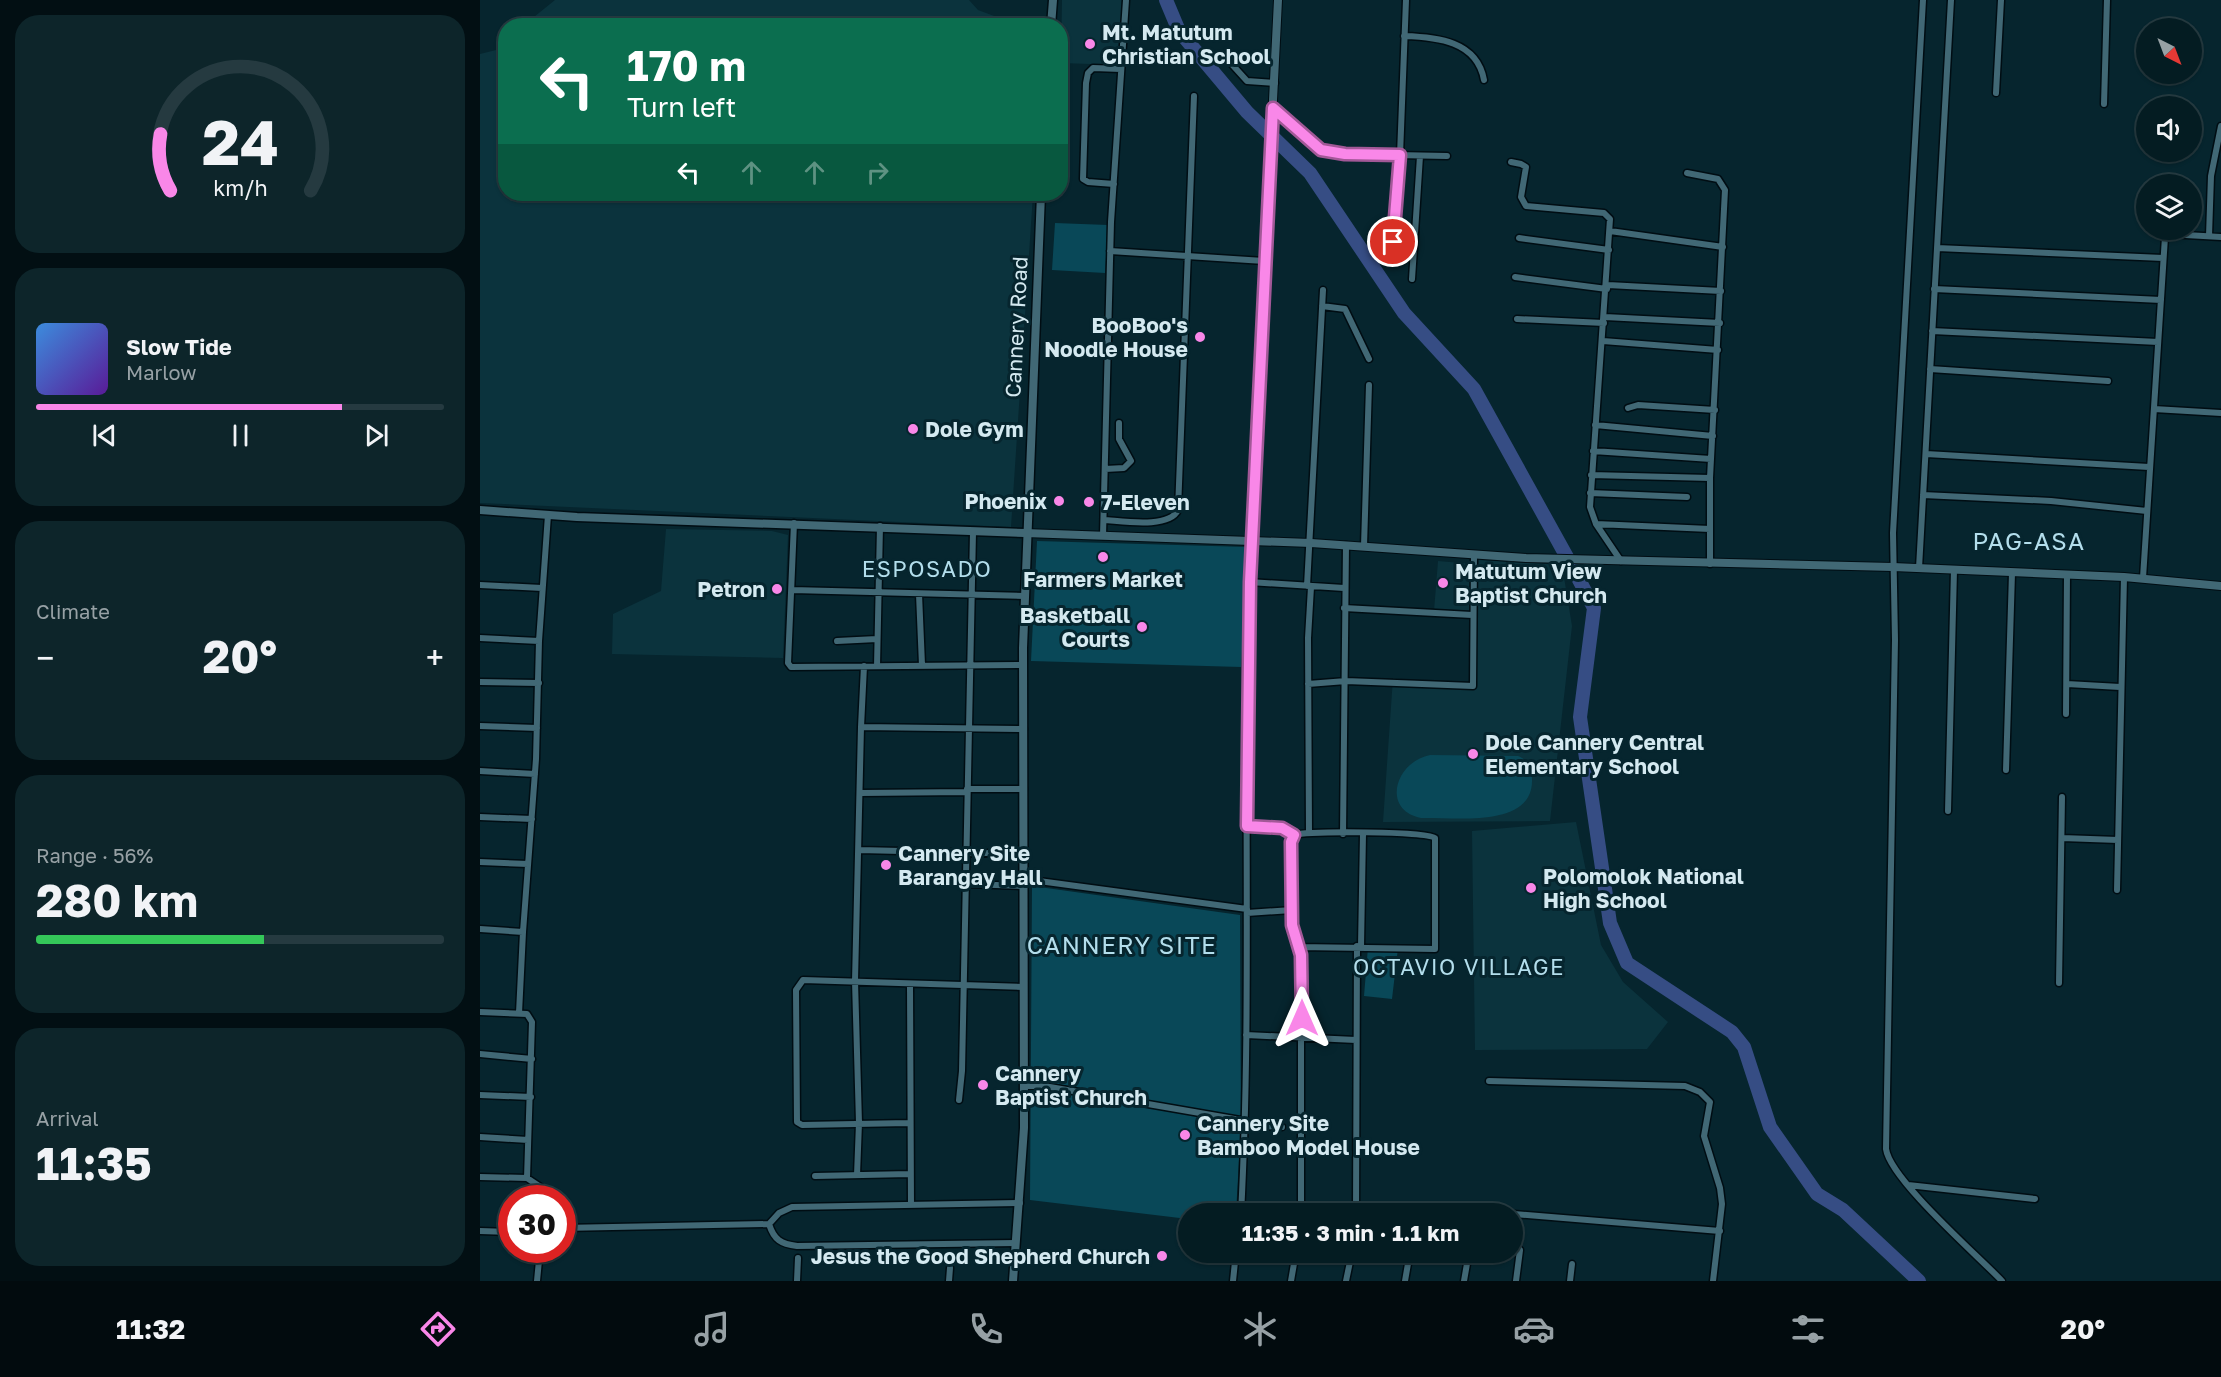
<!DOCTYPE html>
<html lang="en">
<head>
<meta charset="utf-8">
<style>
	:root { --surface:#041c22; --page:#0d252a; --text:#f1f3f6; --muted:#97a1a5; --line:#253a40; --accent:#f987e8 }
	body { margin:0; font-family:"Golos Text",sans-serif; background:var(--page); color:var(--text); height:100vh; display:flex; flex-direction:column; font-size:22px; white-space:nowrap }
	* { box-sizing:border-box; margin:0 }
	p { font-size:20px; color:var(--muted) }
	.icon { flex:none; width:33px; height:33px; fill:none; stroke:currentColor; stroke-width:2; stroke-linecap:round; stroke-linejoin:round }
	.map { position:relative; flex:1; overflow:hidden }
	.panel { display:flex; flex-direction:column; gap:15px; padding:15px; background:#020f13; width:480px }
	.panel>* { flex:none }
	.guide { position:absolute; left:18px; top:18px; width:570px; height:183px; border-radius:24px; box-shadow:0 2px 4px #0004,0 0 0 2px var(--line); background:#0b6e4f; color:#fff; overflow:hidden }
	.needle { width:39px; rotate:138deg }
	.controls { position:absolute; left:1656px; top:18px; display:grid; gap:12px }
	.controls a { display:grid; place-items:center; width:66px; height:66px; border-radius:50%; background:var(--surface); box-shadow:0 2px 4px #0004,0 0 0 2px var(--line); font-size:30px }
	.speed { position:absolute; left:18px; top:1185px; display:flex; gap:12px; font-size:30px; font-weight:700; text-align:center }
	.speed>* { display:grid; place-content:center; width:78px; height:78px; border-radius:50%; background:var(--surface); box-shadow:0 2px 4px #0004,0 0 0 2px var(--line); line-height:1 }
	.speed .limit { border:9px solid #d22; background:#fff; color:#111 }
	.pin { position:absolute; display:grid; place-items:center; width:51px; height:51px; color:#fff; margin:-26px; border:3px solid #fff; border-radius:50%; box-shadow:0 2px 6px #0007 }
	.me { position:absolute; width:66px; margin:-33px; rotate:0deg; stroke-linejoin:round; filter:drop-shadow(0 0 4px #0008) }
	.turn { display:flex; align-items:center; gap:21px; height:126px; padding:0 30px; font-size:27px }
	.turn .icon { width:78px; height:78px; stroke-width:2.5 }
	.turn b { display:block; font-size:42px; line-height:51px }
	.lanes { display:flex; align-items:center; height:57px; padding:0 30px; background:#0003; justify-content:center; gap:30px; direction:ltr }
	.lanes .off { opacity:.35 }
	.big { font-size:45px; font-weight:700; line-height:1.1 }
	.panel .card { flex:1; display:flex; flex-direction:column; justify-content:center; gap:9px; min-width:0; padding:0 21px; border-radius:24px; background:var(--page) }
	.panel .dial { align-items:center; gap:0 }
	.dial svg { height:156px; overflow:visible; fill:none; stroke:var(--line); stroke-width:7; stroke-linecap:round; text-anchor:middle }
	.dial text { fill:var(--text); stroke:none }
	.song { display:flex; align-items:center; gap:18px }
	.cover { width:72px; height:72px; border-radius:9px; background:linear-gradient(135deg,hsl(210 70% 55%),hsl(270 70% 35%)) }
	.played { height:6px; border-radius:3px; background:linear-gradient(90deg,var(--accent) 75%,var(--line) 75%) }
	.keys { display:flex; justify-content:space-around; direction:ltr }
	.heat { display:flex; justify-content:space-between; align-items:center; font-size:33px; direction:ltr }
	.charge { height:9px; border-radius:4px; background:linear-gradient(90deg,#34c759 56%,var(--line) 0) }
	.trip { position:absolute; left:698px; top:1203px; width:345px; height:60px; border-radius:30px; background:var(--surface); box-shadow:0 2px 4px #0004,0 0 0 2px var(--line); font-weight:700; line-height:60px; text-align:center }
	.tab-bar { display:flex; height:96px; justify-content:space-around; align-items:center; background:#020b0e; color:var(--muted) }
	.tab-bar .icon { width:42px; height:42px }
	.tab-bar .active { color:var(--accent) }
	.tab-bar b { font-size:27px; color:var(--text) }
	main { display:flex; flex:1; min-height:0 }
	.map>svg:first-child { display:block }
	.built { fill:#0b333d }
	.green { fill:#094858 }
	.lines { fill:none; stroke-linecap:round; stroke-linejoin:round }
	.river { stroke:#364d84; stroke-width:14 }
	.minor-casing { stroke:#000d13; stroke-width:9 }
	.tertiary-casing { stroke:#000d13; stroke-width:10 }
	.secondary-casing { stroke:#000d13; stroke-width:11 }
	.minor { stroke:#416875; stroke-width:6 }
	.tertiary { stroke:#416875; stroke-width:8 }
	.secondary { stroke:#416875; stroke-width:8 }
	.route-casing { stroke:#a25897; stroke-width:15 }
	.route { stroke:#f987e8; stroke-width:10 }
	.poi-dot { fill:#f987e8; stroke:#06252e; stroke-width:2 }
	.labels { text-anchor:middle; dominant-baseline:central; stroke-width:6; stroke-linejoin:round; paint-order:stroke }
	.poi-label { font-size:21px; font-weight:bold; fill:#d4e9f0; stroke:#06252e; text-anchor:start }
	.street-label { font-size:21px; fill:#d4e9f0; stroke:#06252e }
	.neighbourhood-label { font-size:22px; letter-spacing:1.5px; fill:#b3deec; stroke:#06252e }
	.quarter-label { font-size:24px; letter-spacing:1.5px; fill:#b3deec; stroke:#06252e }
</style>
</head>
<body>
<main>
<section class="panel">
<div class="card dial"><svg viewBox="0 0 100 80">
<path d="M14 69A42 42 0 1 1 86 69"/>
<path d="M14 69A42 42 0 0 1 9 40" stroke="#f987e8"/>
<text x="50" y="56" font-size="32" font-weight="700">24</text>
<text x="50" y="72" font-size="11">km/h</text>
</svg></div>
<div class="card">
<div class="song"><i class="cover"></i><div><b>Slow Tide</b><p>Marlow</p></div></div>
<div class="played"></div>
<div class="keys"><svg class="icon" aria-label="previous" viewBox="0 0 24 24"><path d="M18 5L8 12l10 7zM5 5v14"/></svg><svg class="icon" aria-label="pause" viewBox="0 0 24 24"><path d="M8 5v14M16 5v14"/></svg><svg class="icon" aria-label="next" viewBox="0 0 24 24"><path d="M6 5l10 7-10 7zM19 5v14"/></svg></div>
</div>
<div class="card"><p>Climate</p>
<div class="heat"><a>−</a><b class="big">20°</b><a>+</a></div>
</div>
<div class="card"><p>Range · 56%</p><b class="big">280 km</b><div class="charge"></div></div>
<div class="card"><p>Arrival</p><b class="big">11:35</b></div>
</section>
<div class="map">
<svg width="1741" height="1281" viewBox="0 0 1741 1281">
	<rect width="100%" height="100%" fill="#06252e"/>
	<path class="built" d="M 75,0 L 489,0 L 498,10 L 533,23 L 564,17 L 564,26 L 44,25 Z
		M 582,0 L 643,0 L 639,65 L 581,63 Z
		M 25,42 L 26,194 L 553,194 L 531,527 L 0,503 L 0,54 L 16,50 Z
		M 186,529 L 292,531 L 308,535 L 303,658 L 132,654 L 133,614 L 181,591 Z
		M 998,560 L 1082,565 L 1092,626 L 1070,821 L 903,822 L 913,678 L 993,687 Z
		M 958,561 L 992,564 L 991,613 L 954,611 Z
		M 1096,822 L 1121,945 L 1143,982 L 1188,1022 L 1167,1049 L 995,1050 L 992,831 Z"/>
	<path class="green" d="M 575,223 L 628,225 L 625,273 L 572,270 Z
		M 557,541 L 768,547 L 761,667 L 551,661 Z
		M 950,755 L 1038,756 C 1048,760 1052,768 1052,779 C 1054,829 974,817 941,818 C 901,810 915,762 950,755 Z
		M 552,886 L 760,915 L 761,1125 L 756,1213 L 708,1214 L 708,1219 L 550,1200 Z
		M 888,947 L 918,948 L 912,999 L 884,996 Z"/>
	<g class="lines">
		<path class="river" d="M 686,0 L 699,31 L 767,112 L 830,173 L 924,313 L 994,389 L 1088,559 L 1114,608 L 1100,717 L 1130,923 L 1147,963 L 1252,1032 L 1264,1047 L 1290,1127 L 1337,1194 L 1363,1210 L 1439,1281"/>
		<defs>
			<path id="minor" d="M 1443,0 L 1413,533 L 1415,640 L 1406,1149 C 1410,1179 1497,1255 1522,1281
				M 924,36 C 957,37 997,41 1004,80
				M 747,59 L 767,81 L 795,83
				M 1516,93 L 1521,0
				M 1624,104 L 1627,0
				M 793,108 L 841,150 L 865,154 L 967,156
				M 1031,162 L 1041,164 L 1046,167 L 1041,197 L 1046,206 L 1124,213 L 1130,219 L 1110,507 L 1116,524 L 1141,561
				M 1207,173 L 1238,179 L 1245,190 L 1230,478 L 1230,564
				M 634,184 L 608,182 L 603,179 L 606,83 L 608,73 L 613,68 L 641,69
				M 1130,231 L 1243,247
				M 1729,236 L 1731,176 L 1741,126
				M 1039,238 L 1129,250
				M 913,242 L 920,155 L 926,0
				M 1457,248 L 1683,258
				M 630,251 L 784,261
				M 1035,277 L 1127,289
				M 932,279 L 940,156
				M 1128,285 L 1241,291
				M 1454,289 L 1681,300
				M 842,306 L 865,309 L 889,359
				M 1125,317 L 1240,323
				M 1037,319 L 1124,323
				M 1452,331 L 1678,342
				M 1123,341 L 1238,350
				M 1450,369 L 1628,381
				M 1148,408 L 1158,405 L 1235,410
				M 1674,409 L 1741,413
				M 1115,425 L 1233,436
				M 1113,451 L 1231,459
				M 1446,454 L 1669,467
				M 625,469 L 644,468 L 651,461 L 639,439 L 639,423
				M 1111,475 L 1230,478
				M 1110,493 L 1207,497
				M 1443,495 L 1571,501 L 1667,511
				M 624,520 C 642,521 689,529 698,510 L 714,96
				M 314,523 L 308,663 L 311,667 L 542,665
				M 1116,524 L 1230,529
				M 623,536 L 631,222 L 646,0
				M 884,546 L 889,385
				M 1439,568 L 1471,0
				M 1663,578 L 1685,237 L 1688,234 L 1741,237
				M 769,582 L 864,588
				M 0,585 L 62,588
				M 827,586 L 843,290
				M 312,590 L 544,596
				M 439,594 L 442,665
				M 864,608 L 992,615
				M 0,638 L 59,641
				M 357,641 L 397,639
				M 397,666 L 400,526
				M 0,682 L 59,683
				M 828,684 L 866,681 L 993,686 L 994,556
				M 1587,684 L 1640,687
				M 1586,714 L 1587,575
				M 0,726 L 57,728
				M 381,727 L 384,666
				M 1526,770 L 1532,573
				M 0,771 L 55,774
				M 487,789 L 544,789
				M 380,793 L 487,792
				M 1468,811 L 1474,570
				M 0,817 L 52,819
				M 767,826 L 802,828 L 814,835 C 828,831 948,831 955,838 L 955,949 L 818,947
				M 829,833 L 828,638 L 831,587
				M 863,834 L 866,545
				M 814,835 L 811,842 L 812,925 L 821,959 L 821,1214
				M 1582,838 L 1638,840
				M 379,850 L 544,854
				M 0,862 L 48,864
				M 544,879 L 767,909
				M 486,884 L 544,886
				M 1637,890 L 1644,577
				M 767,913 L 812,910
				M 0,929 L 43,932 L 39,1013
				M 43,932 L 56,759 L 59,641 L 68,515
				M 881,946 L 883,834
				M 1579,983 L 1582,797
				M 430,985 L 431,1204
				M 0,1012 L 47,1014 L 52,1022 L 47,1178
				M 766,1035 L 876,1040
				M 0,1054 L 52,1059
				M 1009,1081 L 1205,1086 L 1220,1092 L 1230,1102 L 1224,1136 L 1240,1188 L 1242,1204 L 1233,1281
				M 545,1086 L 564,1086 L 766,1121
				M 0,1095 L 51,1097
				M 479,1100 L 482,1071 L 493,532
				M 429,1123 L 322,1125 L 317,1122 L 316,990 L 323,980 L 544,987
				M 766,1125 L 802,1127
				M 0,1137 L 48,1140
				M 377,1175 L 379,1123 L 375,981 L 381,727 L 544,729
				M 335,1176 L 430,1174
				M 0,1177 L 47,1178 L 62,1188 L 63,1198
				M 1428,1185 L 1555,1199
				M 761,1214 C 773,989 761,765 771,541
				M 876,1214 L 877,946
				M 1032,1217 L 1034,1214 L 1240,1231
				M 82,1228 L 289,1224
				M 0,1231 L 32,1232
				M 536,1243 L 317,1246 C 301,1244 294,1240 289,1224 L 299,1213 L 312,1207 L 540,1203
				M 1032,1244 L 1040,1250 L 1036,1281
				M 57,1281 L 60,1250
				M 317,1281 L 318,1258
				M 469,1281 L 470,1268
				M 753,1281 L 756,1252
				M 811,1281 L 816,1252
				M 866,1281 L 872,1252
				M 925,1281 L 930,1252
				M 984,1281 L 989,1252
				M 1090,1281 L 1092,1264"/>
			<path id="tertiary" d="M 545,533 L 831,543 L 1046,558 L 1413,567 L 1644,577 L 1741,586
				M 771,541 L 798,0"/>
			<path id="secondary" d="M 571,26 L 573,0
				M 0,510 L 97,517 L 545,533
				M 533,1281 L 544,1128 L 543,648 L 561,194"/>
		</defs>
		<use href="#minor" class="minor-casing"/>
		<use href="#tertiary" class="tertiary-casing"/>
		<use href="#secondary" class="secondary-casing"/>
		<use href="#minor" class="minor"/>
		<use href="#tertiary" class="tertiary"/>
		<use href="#secondary" class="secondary"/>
	</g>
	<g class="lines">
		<defs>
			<path id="route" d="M 822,1018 L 821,955 L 812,925 L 811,842 L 814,835 L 802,828 L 767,826 L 770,582 L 793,108 L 841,150 L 865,154 L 920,155 L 913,242"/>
		</defs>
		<use href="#route" class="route-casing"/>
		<use href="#route" class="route"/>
	</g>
	<g class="poi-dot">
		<circle cx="610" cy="44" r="6"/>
		<circle cx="720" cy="337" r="6"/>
		<circle cx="433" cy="429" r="6"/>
		<circle cx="579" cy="501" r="6"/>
		<circle cx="609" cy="502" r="6"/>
		<circle cx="623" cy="557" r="6"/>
		<circle cx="963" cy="583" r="6"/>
		<circle cx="297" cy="589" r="6"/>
		<circle cx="662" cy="627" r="6"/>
		<circle cx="993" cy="754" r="6"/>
		<circle cx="406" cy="865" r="6"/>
		<circle cx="1051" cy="888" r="6"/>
		<circle cx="503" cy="1085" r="6"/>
		<circle cx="705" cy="1135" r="6"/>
		<circle cx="682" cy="1256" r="6"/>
	</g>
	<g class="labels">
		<g class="poi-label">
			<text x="622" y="32">Mt. Matutum<tspan x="622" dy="24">Christian School</tspan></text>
			<text x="708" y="325" text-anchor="end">BooBoo's<tspan x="708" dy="24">Noodle House</tspan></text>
			<text x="445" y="429">Dole Gym</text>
			<text x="567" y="501" text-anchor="end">Phoenix</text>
			<text x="621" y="502">7-Eleven</text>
			<text x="975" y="571">Matutum View<tspan x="975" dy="24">Baptist Church</tspan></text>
			<text x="623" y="579" text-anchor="middle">Farmers Market</text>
			<text x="285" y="589" text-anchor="end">Petron</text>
			<text x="650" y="615" text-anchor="end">Basketball<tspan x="650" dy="24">Courts</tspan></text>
			<text x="1005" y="742">Dole Cannery Central<tspan x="1005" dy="24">Elementary School</tspan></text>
			<text x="418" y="853">Cannery Site<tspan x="418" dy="24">Barangay Hall</tspan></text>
			<text x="1063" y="876">Polomolok National<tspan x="1063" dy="24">High School</tspan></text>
			<text x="515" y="1073">Cannery<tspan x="515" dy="24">Baptist Church</tspan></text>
			<text x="717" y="1123">Cannery Site<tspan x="717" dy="24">Bamboo Model House</tspan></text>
			<text x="670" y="1256" text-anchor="end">Jesus the Good Shepherd Church</text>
		</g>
		<g class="street-label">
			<text transform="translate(536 327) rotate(-87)">Cannery Road</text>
		</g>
		<g class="neighbourhood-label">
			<text x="447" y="568">ESPOSADO</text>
			<text x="979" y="966">OCTAVIO VILLAGE</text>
		</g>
		<g class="quarter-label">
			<text x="1549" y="540">PAG-ASA</text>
			<text x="642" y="944">CANNERY SITE</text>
		</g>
	</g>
</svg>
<div class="controls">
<a><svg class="needle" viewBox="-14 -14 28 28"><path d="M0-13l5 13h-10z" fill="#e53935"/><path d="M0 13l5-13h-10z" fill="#97a1a5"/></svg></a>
<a><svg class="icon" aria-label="sound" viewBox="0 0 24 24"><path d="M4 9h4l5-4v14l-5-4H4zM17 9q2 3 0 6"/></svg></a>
<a><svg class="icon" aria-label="layers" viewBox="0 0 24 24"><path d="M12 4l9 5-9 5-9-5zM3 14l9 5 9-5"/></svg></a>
</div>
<div class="speed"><div class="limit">30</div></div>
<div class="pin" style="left:913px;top:242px;background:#d93025"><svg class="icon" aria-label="arrive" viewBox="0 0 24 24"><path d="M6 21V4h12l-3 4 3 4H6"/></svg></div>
<svg class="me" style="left:822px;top:1018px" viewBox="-20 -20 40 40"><path d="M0-17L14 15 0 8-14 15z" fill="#f987e8" stroke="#fff" stroke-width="4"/></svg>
<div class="trip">11:35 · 3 min · 1.1 km</div>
<div class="guide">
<div class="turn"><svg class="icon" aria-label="left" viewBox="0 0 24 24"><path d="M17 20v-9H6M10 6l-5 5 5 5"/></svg><div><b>170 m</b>Turn left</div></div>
<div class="lanes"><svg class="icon" aria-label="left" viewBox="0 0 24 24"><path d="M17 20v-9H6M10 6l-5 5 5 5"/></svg><svg class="icon off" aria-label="ahead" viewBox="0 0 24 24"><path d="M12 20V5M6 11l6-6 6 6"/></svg><svg class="icon off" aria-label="ahead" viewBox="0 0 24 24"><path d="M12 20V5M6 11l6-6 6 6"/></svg><svg class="icon off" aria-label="right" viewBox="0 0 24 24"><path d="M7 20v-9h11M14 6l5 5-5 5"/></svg></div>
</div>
</div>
</main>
<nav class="tab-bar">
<b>11:32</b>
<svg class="icon active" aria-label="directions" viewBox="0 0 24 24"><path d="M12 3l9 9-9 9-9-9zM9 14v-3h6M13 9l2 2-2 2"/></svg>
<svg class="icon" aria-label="music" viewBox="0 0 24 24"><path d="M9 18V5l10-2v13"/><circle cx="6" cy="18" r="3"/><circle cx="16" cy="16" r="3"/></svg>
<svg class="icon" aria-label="phone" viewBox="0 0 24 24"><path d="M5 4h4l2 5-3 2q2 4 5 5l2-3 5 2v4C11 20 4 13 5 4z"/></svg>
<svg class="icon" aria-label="climate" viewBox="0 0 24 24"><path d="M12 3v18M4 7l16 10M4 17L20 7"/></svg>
<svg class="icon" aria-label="car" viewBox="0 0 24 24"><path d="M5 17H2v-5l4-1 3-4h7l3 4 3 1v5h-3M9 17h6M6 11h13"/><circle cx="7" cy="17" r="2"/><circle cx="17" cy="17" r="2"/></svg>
<svg class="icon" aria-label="filters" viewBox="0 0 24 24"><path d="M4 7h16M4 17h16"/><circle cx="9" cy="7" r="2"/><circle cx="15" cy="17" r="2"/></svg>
<b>20°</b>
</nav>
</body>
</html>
